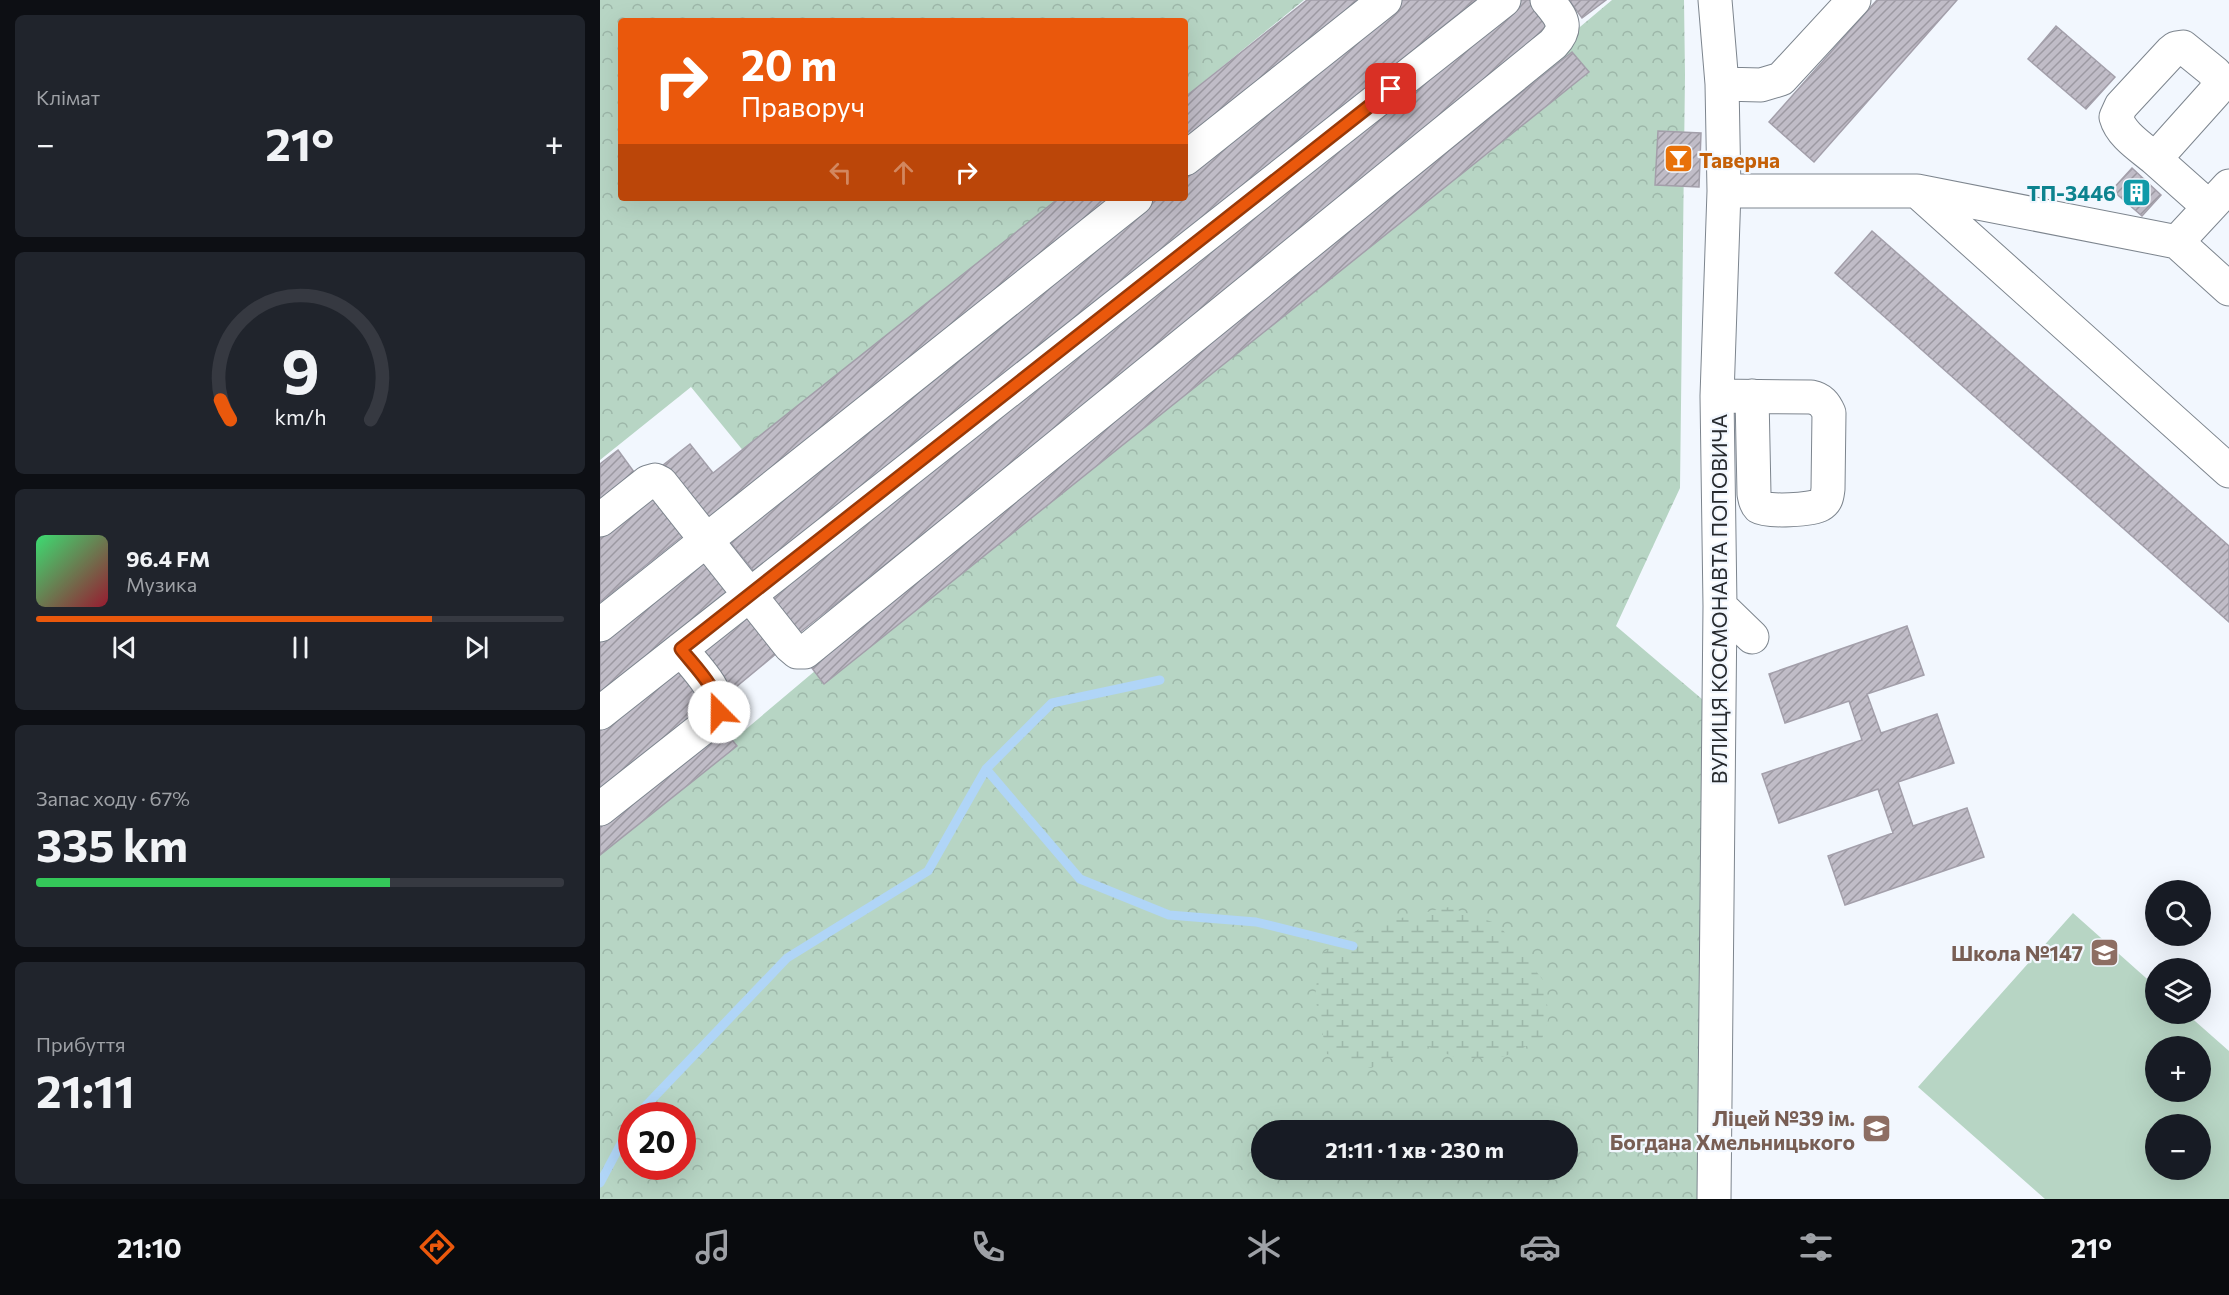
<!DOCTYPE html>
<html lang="uk">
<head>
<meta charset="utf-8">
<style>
	:root { --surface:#171b24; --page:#20242c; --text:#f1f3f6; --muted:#9ea1a6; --line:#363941; --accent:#ea580c }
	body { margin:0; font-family:Commissioner,sans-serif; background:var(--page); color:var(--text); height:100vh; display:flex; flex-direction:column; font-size:22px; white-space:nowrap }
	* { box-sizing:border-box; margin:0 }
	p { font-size:20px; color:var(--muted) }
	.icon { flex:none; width:33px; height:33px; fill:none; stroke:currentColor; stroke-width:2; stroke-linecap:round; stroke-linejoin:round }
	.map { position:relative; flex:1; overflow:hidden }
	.drawer { display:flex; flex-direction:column; gap:15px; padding:15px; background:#0d0f14; width:600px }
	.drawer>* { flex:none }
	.banner { position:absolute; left:18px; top:18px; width:570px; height:183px; border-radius:6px; box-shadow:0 6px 24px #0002; background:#ea580c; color:#fff; overflow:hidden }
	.fabs { position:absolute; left:1545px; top:880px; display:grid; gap:12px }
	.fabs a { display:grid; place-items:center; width:66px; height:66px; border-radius:50%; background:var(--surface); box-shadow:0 6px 24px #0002; font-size:30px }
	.speed { position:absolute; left:18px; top:1102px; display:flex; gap:12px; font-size:30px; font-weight:700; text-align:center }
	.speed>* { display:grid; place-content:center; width:78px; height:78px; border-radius:50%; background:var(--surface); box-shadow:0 6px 24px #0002; line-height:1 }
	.speed .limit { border:9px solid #d22; background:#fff; color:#111 }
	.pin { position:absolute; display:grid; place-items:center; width:51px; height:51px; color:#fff; margin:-26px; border-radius:12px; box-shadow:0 3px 9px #0006 }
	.me { position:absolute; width:66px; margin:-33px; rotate:338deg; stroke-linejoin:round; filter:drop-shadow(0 0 4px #0008) }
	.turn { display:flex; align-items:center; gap:21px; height:126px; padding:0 24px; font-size:27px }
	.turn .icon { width:78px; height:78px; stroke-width:2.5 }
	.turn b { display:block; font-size:42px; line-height:51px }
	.lanes { display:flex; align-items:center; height:57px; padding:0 24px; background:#0003; justify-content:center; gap:30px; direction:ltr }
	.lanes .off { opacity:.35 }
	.big { font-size:45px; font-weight:700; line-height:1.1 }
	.drawer .widget { flex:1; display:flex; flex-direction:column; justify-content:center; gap:9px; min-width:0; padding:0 21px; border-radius:9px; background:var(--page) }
	.drawer .dial { align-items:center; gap:0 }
	.dial svg { height:156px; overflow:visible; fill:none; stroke:var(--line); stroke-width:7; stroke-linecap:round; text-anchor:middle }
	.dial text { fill:var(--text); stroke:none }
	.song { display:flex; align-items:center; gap:18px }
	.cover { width:72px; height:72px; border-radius:9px; background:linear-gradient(135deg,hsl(140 70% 55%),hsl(350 70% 35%)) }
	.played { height:6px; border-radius:3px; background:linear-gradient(90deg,var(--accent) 75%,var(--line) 75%) }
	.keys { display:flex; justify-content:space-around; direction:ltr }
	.heat { display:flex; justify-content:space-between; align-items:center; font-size:33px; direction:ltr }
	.charge { height:9px; border-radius:4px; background:linear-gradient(90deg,#34c759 67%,var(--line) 0) }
	.trip { position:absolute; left:651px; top:1120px; width:327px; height:60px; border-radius:30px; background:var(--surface); box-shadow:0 6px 24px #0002; font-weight:700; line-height:60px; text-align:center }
	.dock { display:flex; height:96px; justify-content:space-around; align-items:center; background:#090b0e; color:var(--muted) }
	.dock .icon { width:42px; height:42px }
	.dock .current { color:var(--accent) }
	.dock b { font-size:27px; color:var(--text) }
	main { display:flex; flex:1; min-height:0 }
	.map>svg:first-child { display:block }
	.green { fill:#b7d5c4; fill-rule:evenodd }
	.forest { fill:url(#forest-crowns); fill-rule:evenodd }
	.wetland { fill:url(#wetland-marsh) }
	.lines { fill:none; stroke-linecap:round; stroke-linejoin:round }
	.stream { stroke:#b0d5f7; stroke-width:9 }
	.building { fill:url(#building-hatch); stroke:#a39faa; stroke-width:1.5 }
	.minor-casing { stroke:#7d858e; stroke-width:35 }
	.minor { stroke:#fff; stroke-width:33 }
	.route-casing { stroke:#983908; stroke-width:15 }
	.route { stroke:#ea580c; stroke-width:10 }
	.labels { text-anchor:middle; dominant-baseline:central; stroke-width:4.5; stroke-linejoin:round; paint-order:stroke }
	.food-label { font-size:21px; font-weight:bold; fill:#c56008; stroke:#f2f7fe; text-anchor:start }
	.culture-label { font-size:21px; font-weight:bold; fill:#0d838f; stroke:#f2f7fe; text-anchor:end }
	.street-label { font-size:21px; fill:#272a2e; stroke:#f2f7fe }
	.education-label { font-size:21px; font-weight:bold; fill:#785e54; stroke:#f2f7fe; text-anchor:end }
</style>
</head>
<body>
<main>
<section class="drawer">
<div class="widget"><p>Клімат</p>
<div class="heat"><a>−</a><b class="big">21°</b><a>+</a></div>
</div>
<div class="widget dial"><svg viewBox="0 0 100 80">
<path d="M14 69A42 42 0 1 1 86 69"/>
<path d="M14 69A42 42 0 0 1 9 59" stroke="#ea580c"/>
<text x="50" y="56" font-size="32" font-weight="700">9</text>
<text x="50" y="72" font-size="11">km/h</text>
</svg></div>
<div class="widget">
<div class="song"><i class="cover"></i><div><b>96.4 FM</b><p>Музика</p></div></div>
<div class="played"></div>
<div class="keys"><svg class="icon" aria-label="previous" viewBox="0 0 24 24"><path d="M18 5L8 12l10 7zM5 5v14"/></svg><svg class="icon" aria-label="pause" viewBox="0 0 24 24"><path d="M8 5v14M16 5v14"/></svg><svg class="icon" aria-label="next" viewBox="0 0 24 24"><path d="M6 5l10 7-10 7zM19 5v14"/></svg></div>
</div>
<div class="widget"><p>Запас ходу · 67%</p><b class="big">335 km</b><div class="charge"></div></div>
<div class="widget"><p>Прибуття</p><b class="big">21:11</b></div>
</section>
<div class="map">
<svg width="1629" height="1199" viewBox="0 0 1629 1199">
	<defs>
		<pattern id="forest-crowns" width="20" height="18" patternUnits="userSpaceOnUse" patternTransform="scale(1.5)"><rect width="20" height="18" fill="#b7d5c4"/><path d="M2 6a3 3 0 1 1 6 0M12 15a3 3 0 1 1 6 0" fill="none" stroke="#9db7a9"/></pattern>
		<pattern id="wetland-marsh" width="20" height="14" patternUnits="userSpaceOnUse" patternTransform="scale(1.5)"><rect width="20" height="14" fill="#b7d5c4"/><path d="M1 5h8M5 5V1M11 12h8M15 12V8" fill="none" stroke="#9db7a9"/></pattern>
		<pattern id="building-hatch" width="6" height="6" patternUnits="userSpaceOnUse" patternTransform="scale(1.5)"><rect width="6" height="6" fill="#c0bcc7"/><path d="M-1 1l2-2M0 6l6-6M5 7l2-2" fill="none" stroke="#9c99a2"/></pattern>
	</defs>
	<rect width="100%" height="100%" fill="#f2f7fe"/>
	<path class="green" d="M 1473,913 L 1555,986 L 1556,1014 L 1587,1014 L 1629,1051 L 1629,1199 L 1445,1199 L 1318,1087 ZM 1556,1047 L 1600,1047 L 1600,1092 L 1556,1092 ZM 1556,1125 L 1600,1125 L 1600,1170 L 1556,1170 Z"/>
	<path class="forest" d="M 0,0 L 704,0 L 585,97 L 585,21 L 21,21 L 21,198 L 460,198 L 145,453 L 91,387 L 0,460 Z
		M 1012,0 L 1084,0 L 1085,75 L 1080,488 L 1016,626 L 1109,705 L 1101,1199 L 0,1199 L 0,852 ZM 32,1116 L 82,1116 L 82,1167 L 32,1167 ZM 662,1131 L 968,1131 L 968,1170 L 662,1170 Z"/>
	<path class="wetland" d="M 849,907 L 898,924 L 943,980 L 949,1016 L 942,1039 L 903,1057 L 860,1059 L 821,1044 L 771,1068 L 727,1054 L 715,997 L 720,955 L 762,927 Z"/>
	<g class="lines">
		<path class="stream" d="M 386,769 L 480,879 L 569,915 L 656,922 L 753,946
			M 36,1116 L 187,958 L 328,871 L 386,769 L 452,703 L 560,680
			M 0,1183 L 32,1123"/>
	</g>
	<path class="building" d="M 707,0 L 773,0 L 585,150 L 585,97 Z
		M 794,0 L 876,0 L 157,575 L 125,536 L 547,198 L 585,198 L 585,167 Z
		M 922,0 L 932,0 L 944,15 L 947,39 L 199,633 L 170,597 Z
		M 969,0 L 1006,0 L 982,18 Z
		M 1277,0 L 1357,0 L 1214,162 L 1169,122 Z
		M 1456,26 L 1515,77 L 1486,109 L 1428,59 Z
		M 972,52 L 989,72 L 224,684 L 208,663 Z
		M 1058,131 L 1101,133 L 1099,187 L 1055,185 Z
		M 1532,168 L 1561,195 L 1542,216 L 1512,190 Z
		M 459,198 L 525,198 L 111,528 L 62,466 L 90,444 L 113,473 Z
		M 1272,231 L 1629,546 L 1629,622 L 1235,273 Z
		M 18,450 L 37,476 L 0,505 L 0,464 Z
		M 52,492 L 85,534 L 0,602 L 0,534 Z
		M 102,554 L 135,596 L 0,704 L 0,635 Z
		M 144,613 L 177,653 L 130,692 L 97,652 Z
		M 1307,626 L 1324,675 L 1267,694 L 1281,733 L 1337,714 L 1354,763 L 1298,782 L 1313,826 L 1367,808 L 1384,857 L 1245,905 L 1228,856 L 1293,833 L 1278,789 L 1179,823 L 1162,774 L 1262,740 L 1249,701 L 1185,723 L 1169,674 Z
		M 80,668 L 110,706 L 0,793 L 0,731 Z
		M 120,725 L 137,746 L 0,855 L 0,821 Z"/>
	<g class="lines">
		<defs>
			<path id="minor" d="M 1122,84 L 1161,85 L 1181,79 L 1254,0
				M 585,159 L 785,0
				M 1555,159 C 1541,147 1521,135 1516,117 L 1521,106 L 1571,52 L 1576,48 L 1583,47 L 1615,73 L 1618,85 L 1615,92 L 1555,159 L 1609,207
				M 1124,191 L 1317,191 L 1577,242 L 1629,289
				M 1318,192 L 1629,471
				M 1577,242 L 1629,186
				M 1117,396 L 1211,397 C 1221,399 1225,404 1229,413 L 1228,489 C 1227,496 1227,501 1220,505 C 1212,510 1167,512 1159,507 C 1155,503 1155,499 1154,494 L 1152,396
				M 0,520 L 48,482 L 55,480 L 61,483 L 190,646 L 197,652 L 205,652 L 953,44 C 970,26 961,17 947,0
				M 1120,606 L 1152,637
				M 0,625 L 536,198
				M 0,713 L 904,0
				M 0,809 L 114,719 L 119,712 C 118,688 95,667 81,649
				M 1114,1199 L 1120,606 L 1117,396 L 1124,191 L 1122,84 L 1115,0"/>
		</defs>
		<use href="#minor" class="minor-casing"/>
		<use href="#minor" class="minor"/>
	</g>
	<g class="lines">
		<defs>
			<path id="route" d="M 119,712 C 118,688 95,667 81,649 L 791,89"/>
		</defs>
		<use href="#route" class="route-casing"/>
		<use href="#route" class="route"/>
	</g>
	<defs>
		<symbol id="bar-square" viewBox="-11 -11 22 22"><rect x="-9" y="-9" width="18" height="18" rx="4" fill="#e8710a" stroke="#f2f7fe"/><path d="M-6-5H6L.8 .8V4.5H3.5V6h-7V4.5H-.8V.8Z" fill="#fff"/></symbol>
		<symbol id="building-square" viewBox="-11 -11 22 22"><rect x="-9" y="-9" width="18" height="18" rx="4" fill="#0f9aa8" stroke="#f2f7fe"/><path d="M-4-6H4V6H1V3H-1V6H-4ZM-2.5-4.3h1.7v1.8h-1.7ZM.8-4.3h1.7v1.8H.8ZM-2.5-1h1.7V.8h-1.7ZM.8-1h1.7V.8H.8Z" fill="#fff"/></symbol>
		<symbol id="school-square" viewBox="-11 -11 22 22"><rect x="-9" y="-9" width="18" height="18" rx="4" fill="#8d6e63" stroke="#f2f7fe"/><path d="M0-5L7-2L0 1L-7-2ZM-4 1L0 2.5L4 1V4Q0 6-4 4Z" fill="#fff"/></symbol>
	</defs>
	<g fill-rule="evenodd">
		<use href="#bar-square" x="1062" y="142" width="33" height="33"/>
		<use href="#building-square" x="1520" y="176" width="33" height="33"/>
		<use href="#school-square" x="1488" y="936" width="33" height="33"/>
		<use href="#school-square" x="1260" y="1112" width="33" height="33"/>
	</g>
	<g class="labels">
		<g class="food-label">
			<text x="1099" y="159">Таверна</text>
		</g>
		<g class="culture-label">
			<text x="1516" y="192">ТП-3446</text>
		</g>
		<g class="street-label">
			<text transform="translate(1118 599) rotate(-90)">ВУЛИЦЯ КОСМОНАВТА ПОПОВИЧА</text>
		</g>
		<g class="education-label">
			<text x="1483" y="952">Школа №147</text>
			<text x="1255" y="1117">Ліцей №39 ім.<tspan x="1255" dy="24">Богдана Хмельницького</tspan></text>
		</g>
	</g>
</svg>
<div class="fabs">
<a><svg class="icon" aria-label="search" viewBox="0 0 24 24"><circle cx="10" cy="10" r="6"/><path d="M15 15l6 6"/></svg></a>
<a><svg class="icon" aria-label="layers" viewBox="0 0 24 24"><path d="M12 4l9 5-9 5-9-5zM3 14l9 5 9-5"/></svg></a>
<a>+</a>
<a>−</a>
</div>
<div class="speed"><div class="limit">20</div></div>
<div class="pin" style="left:791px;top:89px;background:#d93025"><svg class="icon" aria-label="arrive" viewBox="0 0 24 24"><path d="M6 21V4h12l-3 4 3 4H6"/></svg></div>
<svg class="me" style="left:119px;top:712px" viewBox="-20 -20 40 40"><circle r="19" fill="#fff"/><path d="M0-13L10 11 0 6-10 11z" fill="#ea580c"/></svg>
<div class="trip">21:11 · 1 хв · 230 m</div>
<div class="banner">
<div class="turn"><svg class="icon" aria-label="right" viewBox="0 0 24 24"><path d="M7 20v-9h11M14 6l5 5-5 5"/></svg><div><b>20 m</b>Праворуч</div></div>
<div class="lanes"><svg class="icon off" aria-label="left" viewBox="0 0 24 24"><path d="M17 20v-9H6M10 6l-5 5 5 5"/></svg><svg class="icon off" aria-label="ahead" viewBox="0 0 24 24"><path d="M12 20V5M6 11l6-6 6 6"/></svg><svg class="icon" aria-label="right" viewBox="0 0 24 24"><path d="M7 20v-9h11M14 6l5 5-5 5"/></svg></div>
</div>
</div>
</main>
<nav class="dock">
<b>21:10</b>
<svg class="icon current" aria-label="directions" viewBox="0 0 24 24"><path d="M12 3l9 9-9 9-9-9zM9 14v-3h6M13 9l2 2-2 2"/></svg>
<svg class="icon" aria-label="music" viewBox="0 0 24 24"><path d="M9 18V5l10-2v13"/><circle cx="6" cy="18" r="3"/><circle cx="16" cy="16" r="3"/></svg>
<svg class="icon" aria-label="phone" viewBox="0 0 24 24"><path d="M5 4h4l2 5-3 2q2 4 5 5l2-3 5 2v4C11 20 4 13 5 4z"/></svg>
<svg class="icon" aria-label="climate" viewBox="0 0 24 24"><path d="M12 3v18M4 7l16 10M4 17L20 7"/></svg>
<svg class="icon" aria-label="car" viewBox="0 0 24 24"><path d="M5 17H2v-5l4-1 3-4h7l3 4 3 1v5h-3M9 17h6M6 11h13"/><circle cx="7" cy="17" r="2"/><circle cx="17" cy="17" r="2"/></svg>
<svg class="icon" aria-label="filters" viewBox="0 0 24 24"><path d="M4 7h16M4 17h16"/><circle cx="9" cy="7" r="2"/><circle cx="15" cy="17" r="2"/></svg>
<b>21°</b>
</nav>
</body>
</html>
